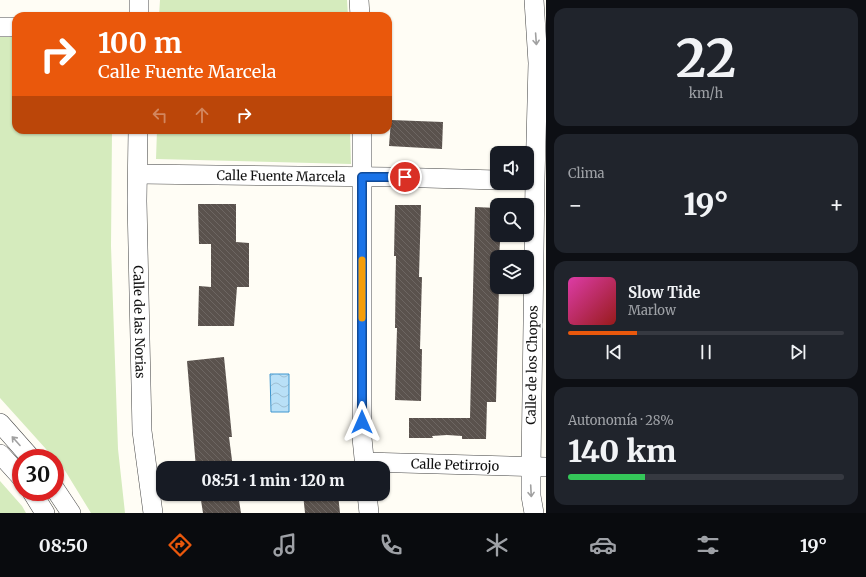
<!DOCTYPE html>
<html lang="es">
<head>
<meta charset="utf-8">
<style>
	:root { --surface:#171b24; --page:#20242c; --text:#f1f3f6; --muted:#9ea1a6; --line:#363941; --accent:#ea580c }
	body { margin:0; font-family:Merriweather,serif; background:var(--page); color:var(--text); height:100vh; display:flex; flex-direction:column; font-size:15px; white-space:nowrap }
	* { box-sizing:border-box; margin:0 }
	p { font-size:13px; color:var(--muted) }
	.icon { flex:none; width:22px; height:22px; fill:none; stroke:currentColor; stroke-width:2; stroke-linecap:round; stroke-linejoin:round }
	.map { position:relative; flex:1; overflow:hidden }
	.side { display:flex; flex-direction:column; gap:8px; padding:8px; background:#0d0f14; width:320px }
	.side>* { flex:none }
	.hud { position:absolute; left:12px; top:12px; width:380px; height:122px; border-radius:12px; box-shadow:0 1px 3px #0004; background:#ea580c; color:#fff; overflow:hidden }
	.tools { position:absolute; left:490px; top:146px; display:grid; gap:8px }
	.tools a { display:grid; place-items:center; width:44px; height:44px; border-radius:8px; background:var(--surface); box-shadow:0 1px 3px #0004; font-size:20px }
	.speed { position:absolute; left:12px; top:449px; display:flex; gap:8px; font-size:20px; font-weight:700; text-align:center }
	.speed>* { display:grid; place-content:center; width:52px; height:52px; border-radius:50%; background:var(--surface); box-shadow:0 1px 3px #0004; line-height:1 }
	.speed .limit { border:6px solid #d22; background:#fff; color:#111 }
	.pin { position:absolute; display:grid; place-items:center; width:34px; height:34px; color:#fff; margin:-17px; border:2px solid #fff; border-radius:50%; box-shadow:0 1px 4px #0007 }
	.me { position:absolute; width:44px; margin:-22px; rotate:0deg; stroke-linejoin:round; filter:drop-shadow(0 0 3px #0008) }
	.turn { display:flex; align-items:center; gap:14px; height:84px; padding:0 20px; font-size:18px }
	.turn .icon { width:52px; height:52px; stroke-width:2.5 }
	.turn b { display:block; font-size:28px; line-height:34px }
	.lanes { display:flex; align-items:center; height:38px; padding:0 20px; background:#0003; justify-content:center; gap:20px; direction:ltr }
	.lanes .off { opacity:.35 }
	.big { font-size:30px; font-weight:800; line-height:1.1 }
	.side .widget { flex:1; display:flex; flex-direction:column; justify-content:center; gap:6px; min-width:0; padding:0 14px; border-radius:12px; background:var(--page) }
	.side .dial { align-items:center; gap:0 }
	.dial b { font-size:52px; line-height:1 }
	.song { display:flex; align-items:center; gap:12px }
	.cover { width:48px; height:48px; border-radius:6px; background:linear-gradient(135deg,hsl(320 70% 55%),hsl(0 70% 35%)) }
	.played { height:4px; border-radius:2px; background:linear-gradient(90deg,var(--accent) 25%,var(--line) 25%) }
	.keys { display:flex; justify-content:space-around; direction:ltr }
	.heat { display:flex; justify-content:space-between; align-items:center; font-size:22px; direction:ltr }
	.charge { height:6px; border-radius:3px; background:linear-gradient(90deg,#34c759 28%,var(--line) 0) }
	.trip { position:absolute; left:156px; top:461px; width:234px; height:40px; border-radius:12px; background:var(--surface); box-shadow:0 1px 3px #0004; font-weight:800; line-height:40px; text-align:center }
	.menu { display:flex; height:64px; justify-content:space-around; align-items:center; background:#090b0e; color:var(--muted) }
	.menu .icon { width:28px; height:28px }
	.menu .on { color:var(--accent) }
	.menu b { font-size:18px; color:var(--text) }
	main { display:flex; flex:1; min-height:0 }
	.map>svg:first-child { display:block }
	.park { fill:#d5ebbd }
	.water { fill:url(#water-waves); stroke:#3f96cf }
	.building { fill:url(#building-back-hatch) }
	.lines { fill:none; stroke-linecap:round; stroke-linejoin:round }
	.minor-casing { stroke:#444; stroke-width:20 }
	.minor { stroke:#fff; stroke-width:19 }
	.oneway { stroke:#a0a0a0 }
	.route-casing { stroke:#114b97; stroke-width:10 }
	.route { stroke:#1a73e8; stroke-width:7 }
	.slow { stroke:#f59e0b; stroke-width:7 }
	.labels { text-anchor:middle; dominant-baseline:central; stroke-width:4; stroke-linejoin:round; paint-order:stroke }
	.street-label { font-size:13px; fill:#111; stroke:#fff }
</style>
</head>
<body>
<main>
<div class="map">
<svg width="546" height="513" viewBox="0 0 546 513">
	<defs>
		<pattern id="water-waves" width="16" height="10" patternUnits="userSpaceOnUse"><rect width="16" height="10" fill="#b9e0f7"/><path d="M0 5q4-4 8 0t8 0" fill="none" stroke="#9ebfd3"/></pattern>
		<pattern id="building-back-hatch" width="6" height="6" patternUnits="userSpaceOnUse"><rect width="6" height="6" fill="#5a524d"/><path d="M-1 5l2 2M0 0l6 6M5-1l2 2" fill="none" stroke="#6d6662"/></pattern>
	</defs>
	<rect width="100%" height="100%" fill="#fffdf5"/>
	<path class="park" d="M 160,0 L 347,0 L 348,16 L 159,16 Z
		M 0,35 L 16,35 L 16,130 L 112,130 L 111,246 L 118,449 L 125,513 L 91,513 L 64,469 L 0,398 Z
		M 157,130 L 350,130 L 351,164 L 156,159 Z
		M 0,481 L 22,506 L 26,513 L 0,513 Z"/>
	<path class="water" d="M 270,374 L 289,374 L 289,412 L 271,412 Z"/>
	<path class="building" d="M 391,120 L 443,122 L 442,149 L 389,146 Z
		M 198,204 L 236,204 L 236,242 L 249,243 L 249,287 L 237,287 L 234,326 L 198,326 L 199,286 L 211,287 L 211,244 L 199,244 Z
		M 395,205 L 421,205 L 419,277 L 422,277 L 420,349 L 422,349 L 421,401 L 395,400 L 397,328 L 395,328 L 396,256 L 394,256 Z
		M 475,207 L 497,208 L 497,241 L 500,242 L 499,257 L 497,257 L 497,287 L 499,287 L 496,402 L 487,402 L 486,439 L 462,439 L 462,436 L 447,435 L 432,436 L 433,438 L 409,438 L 409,418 L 470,418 Z
		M 224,357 L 232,437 L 229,437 L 233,468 L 196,468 L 187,361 Z
		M 200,494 L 238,494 L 241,513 L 203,513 Z
		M 303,494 L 338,494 L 340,513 L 305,513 Z"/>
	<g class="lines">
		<defs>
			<g id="minor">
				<path d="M 359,0 L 360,16"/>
				<path d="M 534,0 L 538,63 L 535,180 L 531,467 L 531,496 L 534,513"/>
				<path d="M 139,16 L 139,0"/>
				<path d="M 0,27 L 16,27"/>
				<path id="s1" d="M 138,130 L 137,201 L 142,431 L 153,513"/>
				<path d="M 362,130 L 362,438 L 365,468"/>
				<path id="s2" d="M 138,174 L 390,177 L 497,180"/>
				<path d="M 0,423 L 31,458"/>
				<path d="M 0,454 L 21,477"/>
				<path id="s3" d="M 365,462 L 546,467"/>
				<path d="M 55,489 L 71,513"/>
				<path d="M 32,492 L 45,513"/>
				<path d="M 367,494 L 369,513"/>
			</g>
		</defs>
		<use href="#minor" class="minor-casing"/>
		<use href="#minor" class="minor"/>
	</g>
	<defs><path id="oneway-shaft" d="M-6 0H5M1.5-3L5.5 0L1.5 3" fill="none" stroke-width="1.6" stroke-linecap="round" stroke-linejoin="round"/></defs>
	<g class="oneway">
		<use href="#oneway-shaft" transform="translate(536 39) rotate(86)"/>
		<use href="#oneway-shaft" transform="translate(16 441) rotate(-132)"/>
		<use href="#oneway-shaft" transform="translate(531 491) rotate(87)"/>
	</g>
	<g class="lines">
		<defs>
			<path id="route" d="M 362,422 L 362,177 L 405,177"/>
		</defs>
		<use href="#route" class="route-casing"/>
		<use href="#route" class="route"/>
		<path class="slow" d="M 362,318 L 362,260"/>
	</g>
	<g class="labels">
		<g class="street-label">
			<text stroke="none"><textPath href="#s2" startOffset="143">Calle Fuente Marcela</textPath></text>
			<text stroke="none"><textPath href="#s1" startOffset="192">Calle de las Norias</textPath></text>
			<text transform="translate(532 365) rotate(-89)">Calle de los Chopos</text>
			<text stroke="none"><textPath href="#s3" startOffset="90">Calle Petirrojo</textPath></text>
		</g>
	</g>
</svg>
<div class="tools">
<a><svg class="icon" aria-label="sound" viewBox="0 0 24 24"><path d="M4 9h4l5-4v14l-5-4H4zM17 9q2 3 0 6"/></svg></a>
<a><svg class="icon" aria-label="search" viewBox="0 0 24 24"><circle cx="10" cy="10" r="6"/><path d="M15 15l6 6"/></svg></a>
<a><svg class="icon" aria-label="layers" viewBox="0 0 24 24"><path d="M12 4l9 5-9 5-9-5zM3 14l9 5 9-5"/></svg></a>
</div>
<div class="speed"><div class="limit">30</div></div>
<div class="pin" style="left:405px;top:177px;background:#d93025"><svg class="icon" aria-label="arrive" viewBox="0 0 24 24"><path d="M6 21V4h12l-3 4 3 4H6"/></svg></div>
<svg class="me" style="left:362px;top:422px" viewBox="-20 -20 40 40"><path d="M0-17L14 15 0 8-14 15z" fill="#1a73e8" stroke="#fff" stroke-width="4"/></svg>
<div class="trip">08:51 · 1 min · 120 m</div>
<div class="hud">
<div class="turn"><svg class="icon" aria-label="right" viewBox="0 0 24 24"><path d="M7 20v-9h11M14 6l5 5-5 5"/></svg><div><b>100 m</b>Calle Fuente Marcela</div></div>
<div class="lanes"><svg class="icon off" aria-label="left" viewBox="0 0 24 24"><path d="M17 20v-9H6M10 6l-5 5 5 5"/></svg><svg class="icon off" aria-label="ahead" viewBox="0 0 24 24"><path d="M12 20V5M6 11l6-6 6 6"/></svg><svg class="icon" aria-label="right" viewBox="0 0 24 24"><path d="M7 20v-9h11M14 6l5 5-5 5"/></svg></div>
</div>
</div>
<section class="side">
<div class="widget dial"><b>22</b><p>km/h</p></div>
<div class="widget"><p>Clima</p>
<div class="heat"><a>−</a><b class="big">19°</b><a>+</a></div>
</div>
<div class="widget">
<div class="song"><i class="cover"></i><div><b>Slow Tide</b><p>Marlow</p></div></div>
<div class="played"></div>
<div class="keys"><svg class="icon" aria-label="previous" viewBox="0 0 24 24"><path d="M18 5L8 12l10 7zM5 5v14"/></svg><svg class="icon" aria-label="pause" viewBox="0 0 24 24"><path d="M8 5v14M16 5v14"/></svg><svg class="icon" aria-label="next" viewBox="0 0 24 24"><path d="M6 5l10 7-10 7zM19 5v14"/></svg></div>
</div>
<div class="widget"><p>Autonomía · 28%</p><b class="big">140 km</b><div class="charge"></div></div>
</section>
</main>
<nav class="menu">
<b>08:50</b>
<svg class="icon on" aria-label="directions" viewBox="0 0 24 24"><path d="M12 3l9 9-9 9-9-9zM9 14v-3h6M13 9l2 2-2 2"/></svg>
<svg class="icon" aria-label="music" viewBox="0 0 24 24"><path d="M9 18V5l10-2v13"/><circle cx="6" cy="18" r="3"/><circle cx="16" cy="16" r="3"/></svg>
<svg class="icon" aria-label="phone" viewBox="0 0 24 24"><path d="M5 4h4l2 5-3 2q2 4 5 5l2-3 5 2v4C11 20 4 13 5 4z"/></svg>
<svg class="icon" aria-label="climate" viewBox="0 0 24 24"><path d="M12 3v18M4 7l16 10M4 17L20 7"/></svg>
<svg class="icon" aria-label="car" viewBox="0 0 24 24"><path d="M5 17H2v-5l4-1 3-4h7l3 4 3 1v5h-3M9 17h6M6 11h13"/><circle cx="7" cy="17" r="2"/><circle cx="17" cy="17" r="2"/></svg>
<svg class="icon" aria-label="filters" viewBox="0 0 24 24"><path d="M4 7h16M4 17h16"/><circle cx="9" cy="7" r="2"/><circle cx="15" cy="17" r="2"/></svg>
<b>19°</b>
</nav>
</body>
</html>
